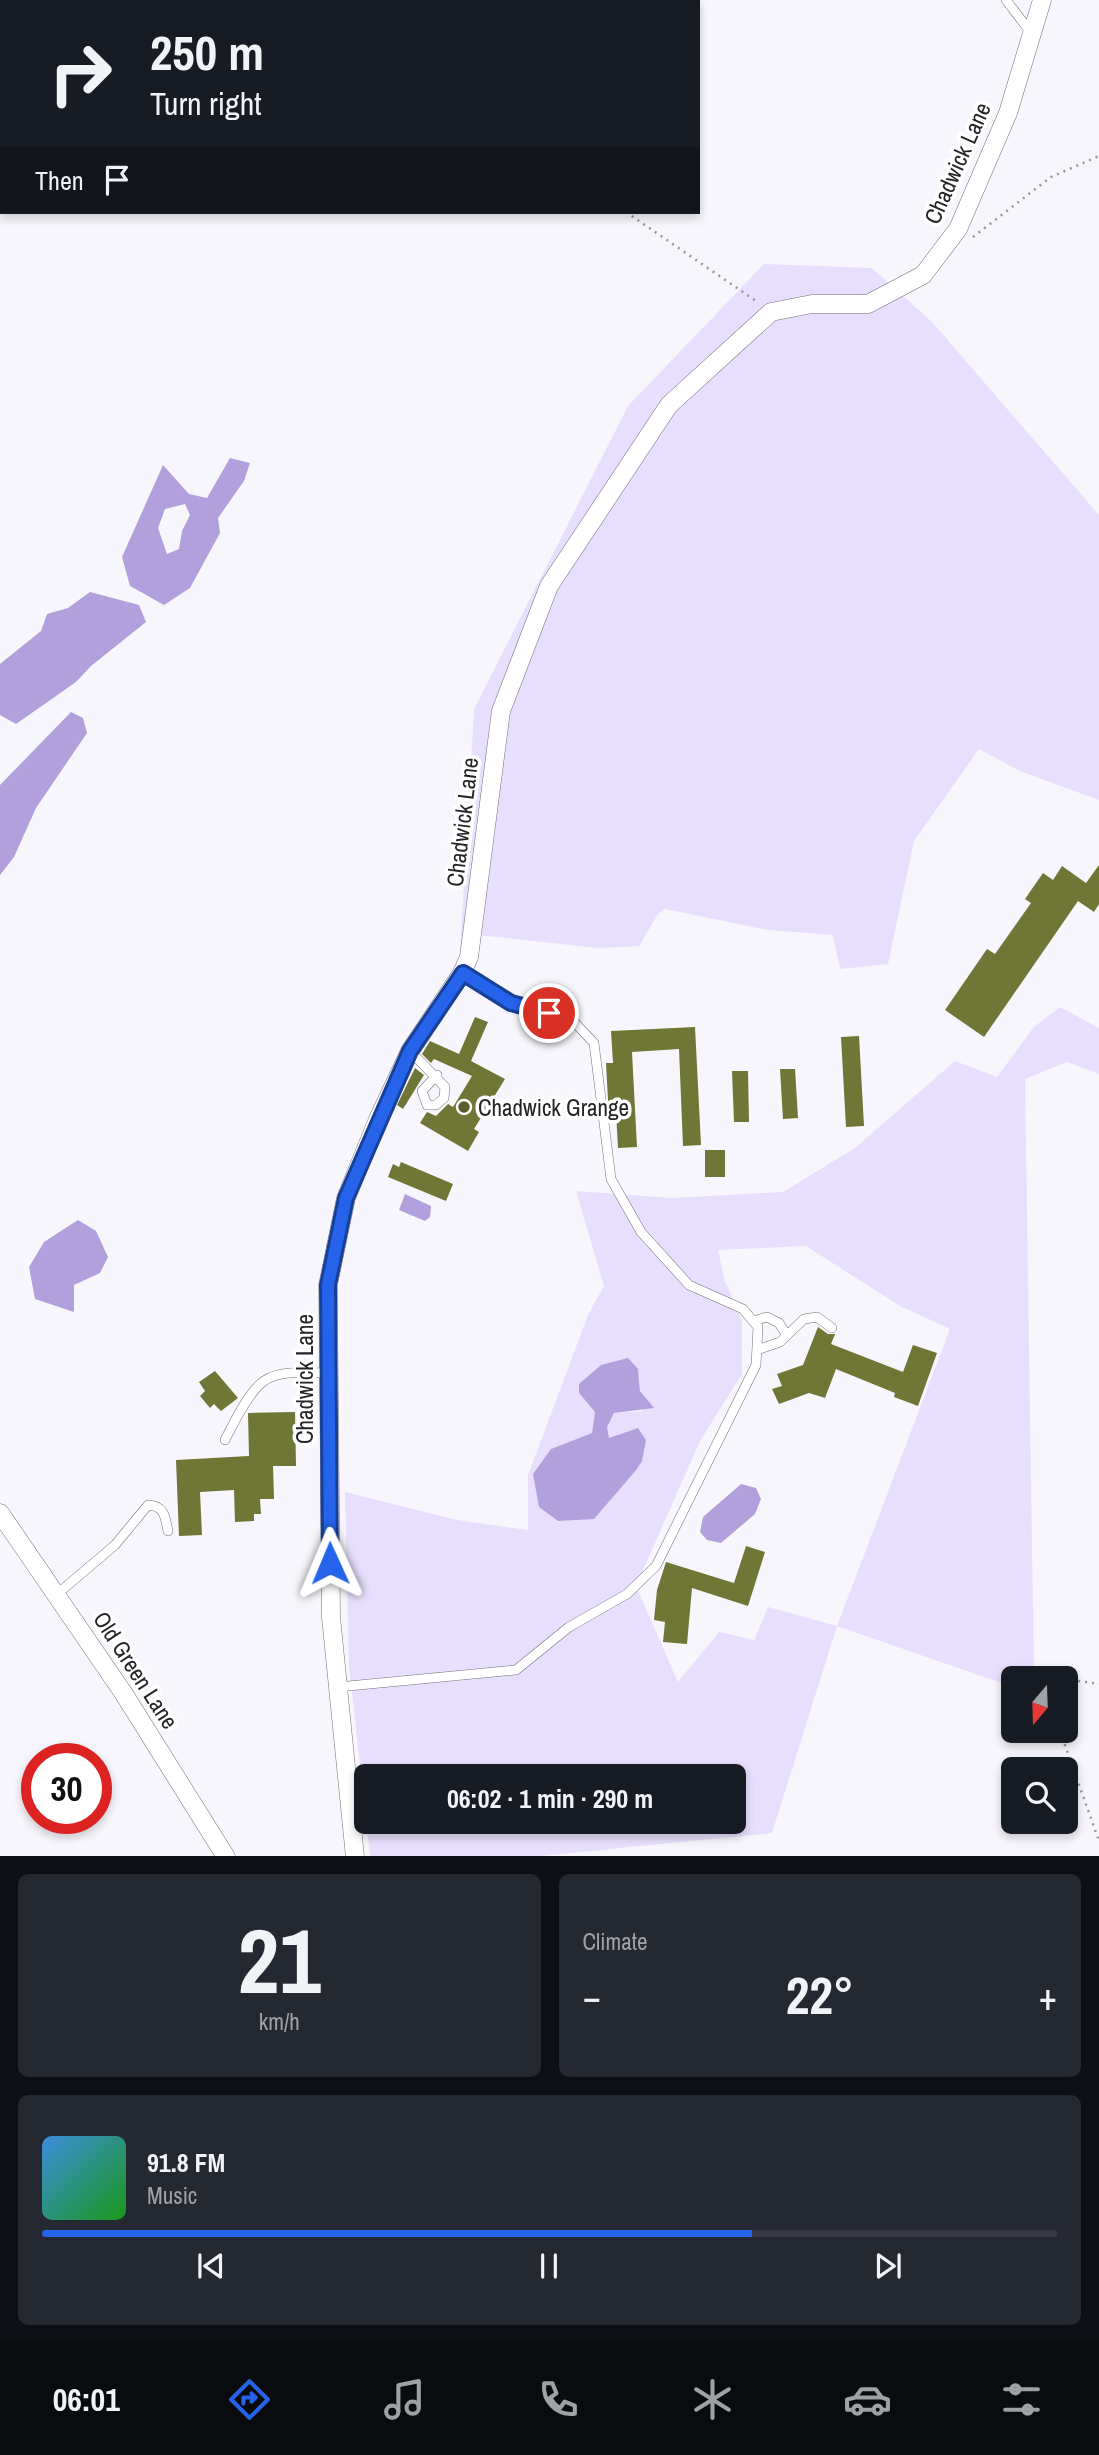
<!DOCTYPE html>
<html lang="en">
<head>
<meta charset="utf-8">
<style>
	:root { --surface:#171b24; --page:#242831; --text:#f1f3f6; --muted:#9ea1a6; --line:#363941; --accent:#2563eb }
	body { margin:0; font-family:"Archivo Narrow",sans-serif; background:var(--page); color:var(--text); height:100vh; display:flex; flex-direction:column; font-size:26px; white-space:nowrap }
	* { box-sizing:border-box; margin:0 }
	p { font-size:23px; color:var(--muted) }
	.icon { flex:none; width:38px; height:38px; fill:none; stroke:currentColor; stroke-width:2; stroke-linecap:round; stroke-linejoin:round }
	.map { position:relative; height:1856px; overflow:hidden }
	.panel { display:flex; flex-direction:column; gap:18px; padding:18px; background:#0d0f14; flex:1 }
	.panel>* { flex:none }
	.guide { position:absolute; left:0px; top:0px; width:700px; height:214px; box-shadow:0 4px 10px #0003; background:#171b24; color:var(--text); overflow:hidden }
	.needle { width:46px; rotate:199deg }
	.controls { position:absolute; left:1001px; top:1666px; display:grid; gap:14px }
	.controls a { display:grid; place-items:center; width:77px; height:77px; border-radius:10px; background:var(--surface); box-shadow:0 4px 10px #0003; font-size:35px }
	.speed { position:absolute; left:21px; top:1743px; display:flex; gap:14px; font-size:35px; font-weight:700; text-align:center }
	.speed>* { display:grid; place-content:center; width:91px; height:91px; border-radius:50%; background:var(--surface); box-shadow:0 4px 10px #0003; line-height:1 }
	.speed .limit { border:10px solid #d22; background:#fff; color:#111 }
	.pin { position:absolute; display:grid; place-items:center; width:60px; height:60px; color:#fff; margin:-30px; border:4px solid #fff; border-radius:50%; box-shadow:0 2px 7px #0007 }
	.me { position:absolute; width:77px; margin:-38px; rotate:359deg; stroke-linejoin:round; filter:drop-shadow(0 0 5px #0008) }
	.turn { display:flex; align-items:center; gap:24px; height:147px; padding:0 35px; font-size:32px }
	.turn .icon { width:91px; height:91px; stroke-width:2.5 }
	.turn b { display:block; font-size:49px; line-height:60px }
	.then { display:flex; align-items:center; height:66px; padding:0 35px; background:#0003; gap:14px; font-size:26px }
	.big { font-size:52px; font-weight:700; line-height:1.1 }
	.panel .card { flex:1; display:flex; flex-direction:column; justify-content:center; gap:10px; min-width:0; padding:0 24px; border-radius:10px; background:var(--page) }
	.panel .dial { align-items:center; gap:0 }
	.dial b { font-size:91px; line-height:1 }
	.song { display:flex; align-items:center; gap:21px }
	.cover { width:84px; height:84px; border-radius:10px; background:linear-gradient(135deg,hsl(210 70% 55%),hsl(120 70% 35%)) }
	.played { height:7px; border-radius:4px; background:linear-gradient(90deg,var(--accent) 70%,var(--line) 70%) }
	.keys { display:flex; justify-content:space-around; direction:ltr }
	.heat { display:flex; justify-content:space-between; align-items:center; font-size:38px; direction:ltr }
	.panel .tiles { flex:1; display:grid; gap:18px; grid-template-columns:1fr 1fr }
	.card:last-child { grid-column:span 2 }
	.trip { position:absolute; left:354px; top:1764px; width:392px; height:70px; border-radius:10px; background:var(--surface); box-shadow:0 4px 10px #0003; font-weight:700; line-height:70px; text-align:center }
	.menu { display:flex; height:112px; justify-content:space-around; align-items:center; background:#090b0e; color:var(--muted) }
	.menu .icon { width:49px; height:49px }
	.menu .selected { color:var(--accent) }
	.menu b { font-size:32px; color:var(--text) }
	.map>svg:first-child { display:block }
	.green { fill:#e7dffd; fill-rule:evenodd }
	.water { fill:#b2a0dc; fill-rule:evenodd }
	.building { fill:#707636 }
	.lines { fill:none; stroke-linecap:round; stroke-linejoin:round }
	.lane-casing { stroke:#716f75; stroke-width:10 }
	.street-casing { stroke:#716f75; stroke-width:19 }
	.path { stroke:#969599; stroke-width:2.5; stroke-dasharray:2 5; stroke-linecap:butt }
	.lane { stroke:#fff; stroke-width:9 }
	.street { stroke:#fff; stroke-width:18 }
	.route-casing { stroke:#184099; stroke-width:18 }
	.route { stroke:#2563eb; stroke-width:12 }
	.poi-dot { fill:#5a5e2c; stroke:#fff; stroke-width:2.5 }
	.labels { text-anchor:middle; dominant-baseline:central; stroke-width:7; stroke-linejoin:round; paint-order:stroke }
	.street-label { font-size:23px; fill:#242325; stroke:#fff }
	.poi-label { font-size:23px; fill:#242325; stroke:#fff; text-anchor:start }
</style>
</head>
<body>
<div class="map">
<svg width="1099" height="1857" viewBox="0 0 1099 1857">
	<rect width="100%" height="100%" fill="#f7f6fc"/>
	<path class="green" d="M 764,264 L 872,268 L 932,322 L 1099,515 L 1099,800 L 1020,771 L 979,749 L 914,841 L 888,964 L 840,969 L 833,935 L 768,930 L 665,909 L 658,914 L 639,946 L 598,948 L 477,935 L 460,953 L 474,709 L 628,406 Z
		M 1060,1007 L 1099,1028 L 1099,1074 L 1067,1062 L 1025,1079 L 1034,1678 L 1013,1678 L 1013,1687 L 837,1626 L 772,1833 L 541,1856 L 370,1856 L 366,1822 L 733,1822 L 733,1776 L 366,1776 L 366,1817 L 349,1667 L 345,1492 L 457,1520 L 528,1530 L 528,1475 L 588,1315 L 604,1286 L 576,1191 L 673,1198 L 783,1192 L 855,1148 L 955,1061 L 997,1077 L 1034,1027 ZM 806,1246 L 900,1306 L 950,1329 L 837,1626 L 768,1607 L 754,1640 L 719,1632 L 678,1682 L 636,1586 L 700,1441 L 742,1374 L 742,1320 L 724,1279 L 718,1250 ZM 638,1369 L 643,1411 L 614,1413 L 607,1427 L 609,1439 L 622,1433 L 642,1461 L 594,1519 L 551,1449 L 592,1433 L 595,1412 L 579,1393 Z"/>
	<path class="water" d="M 230,458 L 250,463 L 244,481 L 218,518 L 220,533 L 190,588 L 164,605 L 130,586 L 122,557 L 163,465 L 189,494 L 207,498 ZM 185,504 L 190,515 L 182,531 L 179,549 L 167,554 L 158,528 L 165,509 Z
		M 90,592 L 139,605 L 146,622 L 91,666 L 76,682 L 16,724 L 0,715 L 0,664 L 41,631 L 47,614 L 68,608 Z
		M 71,712 L 83,718 L 87,733 L 36,808 L 14,857 L 0,875 L 0,785 Z
		M 405,1194 L 431,1206 L 430,1217 L 425,1221 L 399,1210 Z
		M 78,1220 L 96,1231 L 108,1257 L 100,1273 L 74,1285 L 74,1312 L 35,1299 L 29,1267 L 44,1242 Z
		M 628,1358 L 638,1369 L 640,1391 L 654,1408 L 614,1413 L 607,1427 L 609,1438 L 638,1428 L 646,1440 L 642,1461 L 637,1469 L 594,1519 L 558,1521 L 539,1507 L 533,1474 L 551,1449 L 592,1433 L 595,1412 L 579,1393 L 579,1384 L 601,1365 Z
		M 741,1484 L 756,1488 L 761,1499 L 755,1514 L 721,1543 L 707,1540 L 700,1532 L 703,1517 Z"/>
	<path class="building" d="M 1099,865 L 1099,904 L 1094,912 L 1078,901 L 984,1037 L 945,1010 L 987,949 L 995,954 L 1031,903 L 1025,899 L 1043,873 L 1053,880 L 1062,866 L 1086,883 Z
		M 475,1017 L 488,1022 L 471,1061 L 505,1079 L 474,1129 L 479,1132 L 468,1151 L 420,1123 L 427,1112 L 436,1116 L 448,1104 L 453,1107 L 472,1076 L 434,1059 L 431,1063 L 422,1054 L 430,1041 L 459,1054 Z
		M 695,1027 L 701,1145 L 683,1146 L 679,1049 L 632,1052 L 637,1147 L 618,1148 L 616,1112 L 610,1112 L 608,1100 L 606,1063 L 613,1063 L 611,1031 Z
		M 859,1036 L 864,1126 L 846,1127 L 841,1037 Z
		M 415,1068 L 424,1075 L 403,1109 L 397,1105 Z
		M 780,1069 L 795,1069 L 798,1118 L 783,1119 Z
		M 732,1071 L 748,1071 L 749,1122 L 734,1122 Z
		M 705,1150 L 725,1150 L 725,1177 L 705,1177 Z
		M 401,1162 L 453,1184 L 446,1201 L 388,1177 L 393,1164 L 399,1167 Z
		M 818,1327 L 828,1334 L 835,1334 L 831,1344 L 903,1372 L 913,1345 L 937,1353 L 918,1406 L 894,1397 L 895,1393 L 836,1369 L 825,1398 L 809,1393 L 779,1404 L 772,1389 L 782,1386 L 777,1374 L 803,1365 Z
		M 215,1371 L 238,1398 L 221,1411 L 214,1404 L 210,1408 L 200,1396 L 205,1391 L 199,1382 Z
		M 295,1412 L 296,1466 L 273,1466 L 274,1499 L 260,1499 L 261,1514 L 254,1514 L 254,1521 L 235,1522 L 234,1490 L 200,1492 L 202,1535 L 179,1536 L 176,1460 L 249,1456 L 248,1413 Z
		M 746,1546 L 765,1552 L 748,1606 L 692,1588 L 687,1644 L 663,1642 L 665,1622 L 654,1620 L 657,1590 L 666,1562 L 734,1583 Z"/>
	<g class="lines">
		<defs>
			<path id="lane" d="M 1006,0 L 1032,34
				M 410,1051 L 445,1087 L 444,1098 L 436,1105 L 427,1105 L 422,1091 L 437,1075
				M 753,1321 L 767,1317 L 779,1323 L 786,1334
				M 757,1350 L 780,1342 L 804,1319 L 817,1317 L 832,1328
				M 225,1440 C 233,1424 249,1391 264,1381 C 280,1369 311,1373 329,1373
				M 56,1595 L 115,1545 L 148,1505 C 165,1506 165,1517 168,1531
				M 338,1687 L 516,1670 L 569,1627 L 627,1594 L 656,1566 L 756,1365 L 758,1327 L 743,1309 L 689,1285 L 641,1232 L 611,1179 L 594,1043 L 575,1023 L 511,1003 L 462,973"/>
			<path id="street" d="M 0,1513 L 124,1694 L 226,1857
				M 355,1857 L 331,1617 L 328,1285 L 346,1198 L 379,1117 L 410,1051 L 462,973 L 469,957 L 501,711 L 549,586 L 669,405 L 771,312 L 812,304 L 868,304 L 923,275 L 958,229 L 1008,113 L 1042,0"/>
		</defs>
		<use href="#lane" class="lane-casing"/>
		<use href="#street" class="street-casing"/>
		<path class="path" d="M 291,0 L 294,2
			M 626,212 L 756,301
			M 973,237 L 1051,177 L 1099,156
			M 1066,1688 L 1078,1681 L 1099,1684
			M 1060,1731 L 1099,1841"/>
		<use href="#lane" class="lane"/>
		<use href="#street" class="street"/>
	</g>
	<g class="lines">
		<defs>
			<path id="route" d="M 330,1563 L 328,1285 L 346,1198 L 410,1051 L 463,973 L 511,1003 L 549,1013"/>
		</defs>
		<use href="#route" class="route-casing"/>
		<use href="#route" class="route"/>
	</g>
	<circle class="poi-dot" cx="464" cy="1107" r="7"/>
	<g class="labels">
		<g class="street-label">
			<text transform="translate(957 163) rotate(-66)">Chadwick Lane</text>
			<text transform="translate(462 822) rotate(-83)">Chadwick Lane</text>
			<text transform="translate(304 1379) rotate(-90)">Chadwick Lane</text>
			<text transform="translate(136 1670) rotate(57)">Old Green Lane</text>
		</g>
		<g class="poi-label">
			<text x="478" y="1107">Chadwick Grange</text>
		</g>
	</g>
</svg>
<div class="controls">
<a><svg class="needle" viewBox="-14 -14 28 28"><path d="M0-13l5 13h-10z" fill="#e53935"/><path d="M0 13l5-13h-10z" fill="#9ea1a6"/></svg></a>
<a><svg class="icon" aria-label="search" viewBox="0 0 24 24"><circle cx="10" cy="10" r="6"/><path d="M15 15l6 6"/></svg></a>
</div>
<div class="speed"><div class="limit">30</div></div>
<div class="pin" style="left:549px;top:1013px;background:#d93025"><svg class="icon" aria-label="arrive" viewBox="0 0 24 24"><path d="M6 21V4h12l-3 4 3 4H6"/></svg></div>
<svg class="me" style="left:330px;top:1563px" viewBox="-20 -20 40 40"><path d="M0-17L14 15 0 8-14 15z" fill="#2563eb" stroke="#fff" stroke-width="4"/></svg>
<div class="trip">06:02 · 1 min · 290 m</div>
<div class="guide">
<div class="turn"><svg class="icon" aria-label="right" viewBox="0 0 24 24"><path d="M7 20v-9h11M14 6l5 5-5 5"/></svg><div><b>250 m</b>Turn right</div></div>
<div class="then">Then<svg class="icon" aria-label="arrive" viewBox="0 0 24 24"><path d="M6 21V4h12l-3 4 3 4H6"/></svg></div>
</div>
</div>
<section class="panel">
<div class="tiles">
<div class="card dial"><b>21</b><p>km/h</p></div>
<div class="card"><p>Climate</p>
<div class="heat"><a>−</a><b class="big">22°</b><a>+</a></div>
</div>
<div class="card">
<div class="song"><i class="cover"></i><div><b>91.8 FM</b><p>Music</p></div></div>
<div class="played"></div>
<div class="keys"><svg class="icon" aria-label="previous" viewBox="0 0 24 24"><path d="M18 5L8 12l10 7zM5 5v14"/></svg><svg class="icon" aria-label="pause" viewBox="0 0 24 24"><path d="M8 5v14M16 5v14"/></svg><svg class="icon" aria-label="next" viewBox="0 0 24 24"><path d="M6 5l10 7-10 7zM19 5v14"/></svg></div>
</div>
</div>
</section>
<nav class="menu">
<b>06:01</b>
<svg class="icon selected" aria-label="directions" viewBox="0 0 24 24"><path d="M12 3l9 9-9 9-9-9zM9 14v-3h6M13 9l2 2-2 2"/></svg>
<svg class="icon" aria-label="music" viewBox="0 0 24 24"><path d="M9 18V5l10-2v13"/><circle cx="6" cy="18" r="3"/><circle cx="16" cy="16" r="3"/></svg>
<svg class="icon" aria-label="phone" viewBox="0 0 24 24"><path d="M5 4h4l2 5-3 2q2 4 5 5l2-3 5 2v4C11 20 4 13 5 4z"/></svg>
<svg class="icon" aria-label="climate" viewBox="0 0 24 24"><path d="M12 3v18M4 7l16 10M4 17L20 7"/></svg>
<svg class="icon" aria-label="car" viewBox="0 0 24 24"><path d="M5 17H2v-5l4-1 3-4h7l3 4 3 1v5h-3M9 17h6M6 11h13"/><circle cx="7" cy="17" r="2"/><circle cx="17" cy="17" r="2"/></svg>
<svg class="icon" aria-label="filters" viewBox="0 0 24 24"><path d="M4 7h16M4 17h16"/><circle cx="9" cy="7" r="2"/><circle cx="15" cy="17" r="2"/></svg>
</nav>
</body>
</html>
